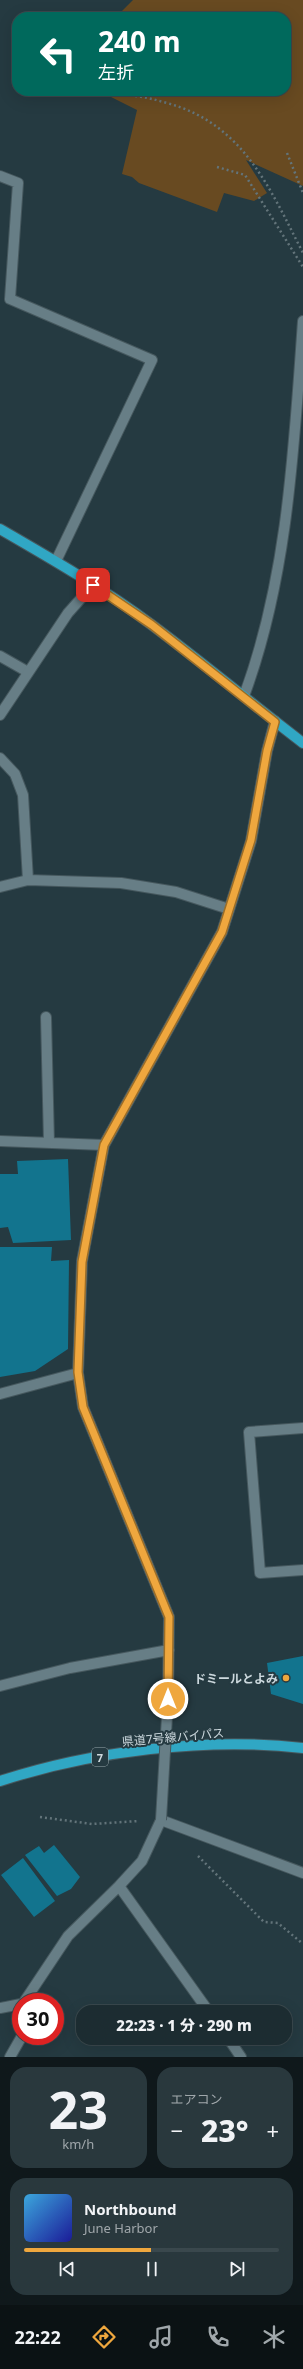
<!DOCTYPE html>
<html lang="ja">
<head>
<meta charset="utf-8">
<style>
	:root { --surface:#1c2c31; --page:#29383d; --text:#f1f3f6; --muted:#a0a7ab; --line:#3a484d; --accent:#efa73e }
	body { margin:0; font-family:"Noto Sans","Noto Sans JP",sans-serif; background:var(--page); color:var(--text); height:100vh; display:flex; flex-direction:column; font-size:15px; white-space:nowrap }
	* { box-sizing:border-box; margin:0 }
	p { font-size:13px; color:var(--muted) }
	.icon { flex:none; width:22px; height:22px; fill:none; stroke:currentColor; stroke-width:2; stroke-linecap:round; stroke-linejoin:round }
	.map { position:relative; height:2057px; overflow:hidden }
	.drawer { display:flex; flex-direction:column; gap:10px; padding:10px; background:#0f181b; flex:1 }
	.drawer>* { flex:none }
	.hud { position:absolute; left:12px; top:12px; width:279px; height:84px; border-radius:16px; box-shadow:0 4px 16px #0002,0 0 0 1px var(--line); background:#00695c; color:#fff; overflow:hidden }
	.speed { position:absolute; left:12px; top:1993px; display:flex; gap:8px; font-size:20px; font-weight:700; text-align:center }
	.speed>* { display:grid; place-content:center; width:52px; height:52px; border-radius:50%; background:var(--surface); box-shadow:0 4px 16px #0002,0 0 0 1px var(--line); line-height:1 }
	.speed .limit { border:6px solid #d22; background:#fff; color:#111 }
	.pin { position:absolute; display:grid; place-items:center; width:34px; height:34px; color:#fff; margin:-17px; border-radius:8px; box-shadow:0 2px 6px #0006 }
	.me { position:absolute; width:44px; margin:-22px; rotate:0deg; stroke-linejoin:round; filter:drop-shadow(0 0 3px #0008) }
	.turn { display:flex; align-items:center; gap:14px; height:84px; padding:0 20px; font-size:18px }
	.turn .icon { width:52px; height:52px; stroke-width:2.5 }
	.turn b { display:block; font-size:28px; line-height:34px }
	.big { font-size:30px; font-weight:800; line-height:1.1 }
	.drawer .widget { flex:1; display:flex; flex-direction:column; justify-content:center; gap:6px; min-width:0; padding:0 14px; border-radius:16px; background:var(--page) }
	.drawer .dial { align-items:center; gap:0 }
	.dial b { font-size:52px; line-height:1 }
	.song { display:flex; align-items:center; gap:12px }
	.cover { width:48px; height:48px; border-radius:6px; background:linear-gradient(135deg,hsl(200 70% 55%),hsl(240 70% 35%)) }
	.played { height:4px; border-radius:2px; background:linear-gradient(90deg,var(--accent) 50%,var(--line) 50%) }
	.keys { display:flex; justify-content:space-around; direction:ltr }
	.heat { display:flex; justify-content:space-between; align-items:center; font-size:22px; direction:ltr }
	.drawer .tiles { flex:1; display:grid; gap:10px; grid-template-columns:1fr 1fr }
	.widget:last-child { grid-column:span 2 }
	.trip { position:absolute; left:76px; top:2005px; width:216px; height:40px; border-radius:16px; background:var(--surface); box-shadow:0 4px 16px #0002,0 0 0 1px var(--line); font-weight:800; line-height:40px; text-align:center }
	.tab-bar { display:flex; height:64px; justify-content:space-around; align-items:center; background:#0b1214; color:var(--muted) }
	.tab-bar .icon { width:28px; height:28px }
	.tab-bar .selected { color:var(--accent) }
	.tab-bar b { font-size:18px; color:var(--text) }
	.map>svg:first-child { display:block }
	.green { fill:#684a21 }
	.building { fill:#12748e }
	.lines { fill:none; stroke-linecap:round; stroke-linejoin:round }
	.lane-casing { stroke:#46585e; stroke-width:12 }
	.street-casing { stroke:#46585e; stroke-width:12 }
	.primary-casing { stroke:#46585e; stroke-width:12 }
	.path { stroke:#63747a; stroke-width:2.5; stroke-dasharray:2 3; stroke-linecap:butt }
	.lane { stroke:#677e86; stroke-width:10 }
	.street { stroke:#677e86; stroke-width:10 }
	.primary { stroke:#30a7c4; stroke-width:10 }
	.street-bridge-casing { stroke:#46585e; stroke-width:12; stroke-linecap:butt }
	.street-bridge { stroke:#677e86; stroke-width:10 }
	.route-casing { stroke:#9b6d28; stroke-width:10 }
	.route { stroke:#efa73e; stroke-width:7 }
	.poi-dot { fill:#efa73e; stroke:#253a41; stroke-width:1.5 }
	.labels { text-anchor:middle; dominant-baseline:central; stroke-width:4; stroke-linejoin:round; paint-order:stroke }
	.shield { fill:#253a41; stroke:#9aa9ae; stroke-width:1 }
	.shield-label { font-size:11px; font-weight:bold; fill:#ccd8dd }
	.poi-label { font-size:12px; font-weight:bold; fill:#ccd8dd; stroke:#253a41; text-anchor:end }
	.street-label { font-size:12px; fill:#ccd8dd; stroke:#253a41 }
</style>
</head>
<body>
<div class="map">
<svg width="303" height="2057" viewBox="0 0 303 2057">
	<rect width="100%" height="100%" fill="#253a41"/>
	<path class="green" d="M 133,0 L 303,0 L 303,186 L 246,160 L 267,193 L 254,201 L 224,193 L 217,212 L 139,183 L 132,177 L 122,174 L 137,110 L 99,91 L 286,91 L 286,17 L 116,17 Z"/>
	<path class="building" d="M 68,1159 L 71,1240 L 13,1243 L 8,1227 L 0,1228 L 0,1174 L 18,1174 L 17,1161 Z
		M 0,1247 L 52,1247 L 51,1261 L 69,1260 L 68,1349 L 35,1371 L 0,1377 Z
		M 303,1656 L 303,1704 L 271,1694 L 267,1663 Z
		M 54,1845 L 80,1877 L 71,1889 L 57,1896 L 25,1855 L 39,1846 L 44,1853 Z
		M 23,1858 L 55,1901 L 34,1917 L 1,1875 Z"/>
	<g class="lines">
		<defs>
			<path id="lane" d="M 0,656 L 28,672"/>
			<path id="street" d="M 0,176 L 18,183 L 10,299 L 152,360 L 56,561
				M 244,696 C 288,577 294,446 303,321
				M 0,715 L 68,613 L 93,585
				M 0,758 L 15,774 L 23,795 L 28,880 L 0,887
				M 28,880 L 121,883 L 176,892 L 229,909
				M 46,1017 L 49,1143
				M 0,1141 L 104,1145
				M 0,1394 L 78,1373
				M 303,1428 L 249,1432 L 260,1573 L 303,1570
				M 0,1686 L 70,1668 L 169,1650
				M 168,1699 L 169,1617 L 83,1407 L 78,1373 L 82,1261 L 104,1145 L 222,932 L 251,841 L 267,751 L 275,721
				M 119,1886 L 209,2012
				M 24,2002 L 68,1936 L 119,1886 L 142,1861 L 161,1820 L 303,1873
				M 0,2008 L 21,2004
				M 228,2038 L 241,2057
				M 10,2057 L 22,2036"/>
			<path id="primary" d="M 0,529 C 52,559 104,589 152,625 C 203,663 252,704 303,743
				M 0,1781 C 92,1751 207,1737 303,1748"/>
		</defs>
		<use href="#lane" class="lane-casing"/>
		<use href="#street" class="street-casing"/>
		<use href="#primary" class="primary-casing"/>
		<path class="path" d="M 135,96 C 146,97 156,100 167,103 C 244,124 270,189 303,253
			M 287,153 L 303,193
			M 217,167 L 245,175 L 303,267
			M 40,1817 L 92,1824 L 139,1821
			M 198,1856 L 264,1922 L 278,1923 L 303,1944"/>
		<use href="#lane" class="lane"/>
		<use href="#street" class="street"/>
		<use href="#primary" class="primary"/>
		<defs>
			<path id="street-bridge" d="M 161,1820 L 168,1699"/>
		</defs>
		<use href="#street-bridge" class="street-bridge-casing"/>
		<use href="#street-bridge" class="street-bridge"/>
	</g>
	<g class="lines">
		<defs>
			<path id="route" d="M 93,585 L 152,625 L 275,722 L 267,751 L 251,840 L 222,932 L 104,1145 L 82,1262 L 78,1372 L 83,1407 L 169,1617 L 168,1699"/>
		</defs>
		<use href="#route" class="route-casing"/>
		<use href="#route" class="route"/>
	</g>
	<circle class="poi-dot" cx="286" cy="1678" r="4"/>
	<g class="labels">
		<rect class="shield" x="92" y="1748" width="16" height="18" rx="3"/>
		<g class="shield-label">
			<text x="100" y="1757">7</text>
		</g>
		<g class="poi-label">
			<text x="278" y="1678">ドミールとよみ</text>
		</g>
		<g class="street-label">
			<text transform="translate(173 1737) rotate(-5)">県道7号線バイパス</text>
		</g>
	</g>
</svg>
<div class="speed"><div class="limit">30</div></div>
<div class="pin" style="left:93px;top:585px;background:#d93025"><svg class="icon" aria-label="arrive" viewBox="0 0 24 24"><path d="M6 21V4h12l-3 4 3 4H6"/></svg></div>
<svg class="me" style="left:168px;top:1699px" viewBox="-20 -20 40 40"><circle r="17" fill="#efa73e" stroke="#fff" stroke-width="3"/><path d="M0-11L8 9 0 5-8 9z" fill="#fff"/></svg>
<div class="trip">22:23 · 1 分 · 290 m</div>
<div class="hud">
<div class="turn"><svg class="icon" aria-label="left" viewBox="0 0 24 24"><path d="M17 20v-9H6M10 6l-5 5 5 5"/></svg><div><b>240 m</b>左折</div></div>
</div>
</div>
<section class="drawer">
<div class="tiles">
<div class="widget dial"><b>23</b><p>km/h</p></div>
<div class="widget"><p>エアコン</p>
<div class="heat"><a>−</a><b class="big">23°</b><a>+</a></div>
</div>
<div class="widget">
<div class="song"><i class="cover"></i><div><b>Northbound</b><p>June Harbor</p></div></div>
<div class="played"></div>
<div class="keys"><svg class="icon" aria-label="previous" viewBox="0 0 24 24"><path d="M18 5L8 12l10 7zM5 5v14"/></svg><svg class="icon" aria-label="pause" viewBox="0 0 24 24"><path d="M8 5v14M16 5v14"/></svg><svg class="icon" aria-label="next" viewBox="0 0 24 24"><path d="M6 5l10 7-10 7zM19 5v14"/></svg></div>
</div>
</div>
</section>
<nav class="tab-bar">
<b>22:22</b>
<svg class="icon selected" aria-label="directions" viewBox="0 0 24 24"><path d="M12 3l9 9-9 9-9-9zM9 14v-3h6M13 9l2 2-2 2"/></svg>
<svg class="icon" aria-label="music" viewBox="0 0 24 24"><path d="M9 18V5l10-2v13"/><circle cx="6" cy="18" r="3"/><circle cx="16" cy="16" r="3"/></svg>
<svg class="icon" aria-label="phone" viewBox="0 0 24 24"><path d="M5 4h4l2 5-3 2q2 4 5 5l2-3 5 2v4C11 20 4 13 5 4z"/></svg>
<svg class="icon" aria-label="climate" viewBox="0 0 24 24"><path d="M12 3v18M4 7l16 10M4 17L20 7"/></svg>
</nav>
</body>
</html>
